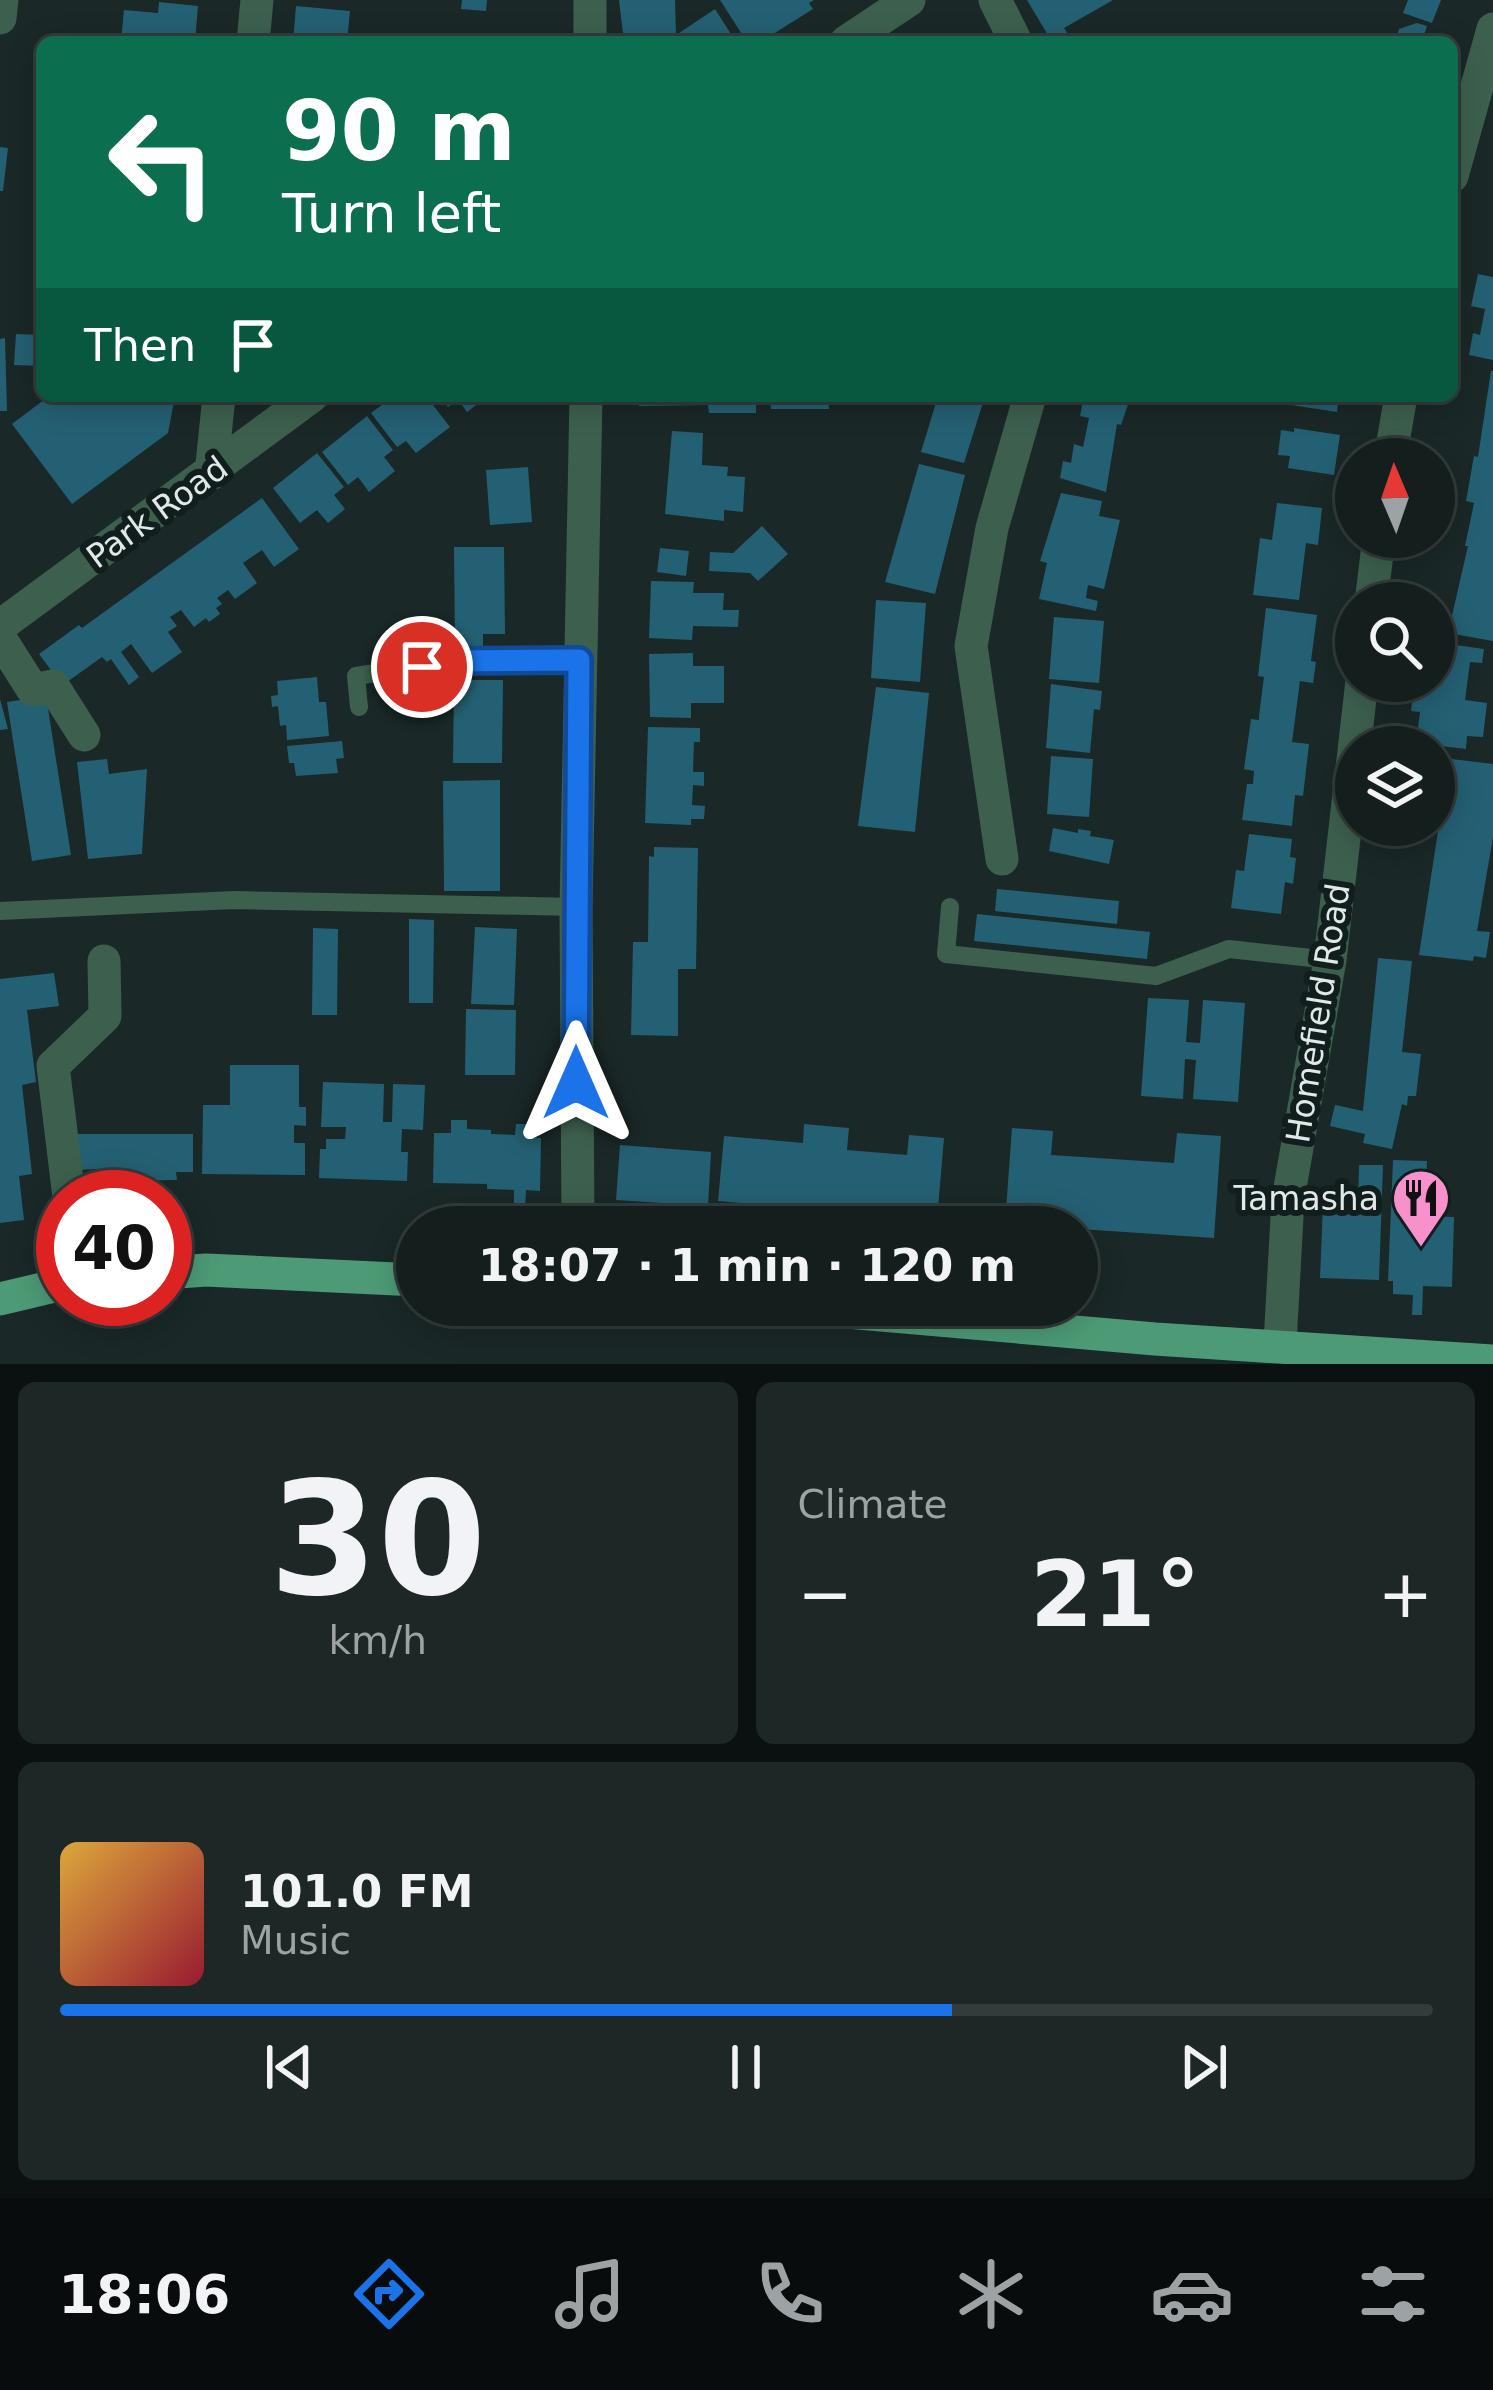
<!DOCTYPE html>
<html lang="en">
<head>
<meta charset="utf-8">
<style>
	:root { --surface:#141e1d; --page:#1d2726; --text:#f1f3f6; --muted:#9da2a4; --line:#333c3b; --accent:#1a73e8 }
	body { margin:0; font-family:"DejaVu Sans",sans-serif; background:var(--page); color:var(--text); height:100vh; display:flex; flex-direction:column; font-size:45px; white-space:nowrap }
	* { box-sizing:border-box; margin:0 }
	p { font-size:39px; color:var(--muted) }
	.icon { flex:none; width:66px; height:66px; fill:none; stroke:currentColor; stroke-width:2; stroke-linecap:round; stroke-linejoin:round }
	.map { position:relative; height:1364px; overflow:hidden }
	.panel { display:flex; flex-direction:column; gap:18px; padding:18px; background:#0b1010; flex:1 }
	.panel>* { flex:none }
	.banner { position:absolute; left:36px; top:36px; width:1422px; height:366px; border-radius:18px; box-shadow:0 6px 30px #0003,0 0 0 3px var(--line); background:#0b6e4f; color:#fff; overflow:hidden }
	.needle { width:78px; rotate:358deg }
	.controls { position:absolute; left:1335px; top:438px; display:grid; gap:24px }
	.controls a { display:grid; place-items:center; width:120px; height:120px; border-radius:50%; background:var(--surface); box-shadow:0 6px 30px #0003,0 0 0 3px var(--line); font-size:60px }
	.speed { position:absolute; left:36px; top:1170px; display:flex; gap:24px; font-size:60px; font-weight:700; text-align:center }
	.speed>* { display:grid; place-content:center; width:156px; height:156px; border-radius:50%; background:var(--surface); box-shadow:0 6px 30px #0003,0 0 0 3px var(--line); line-height:1 }
	.speed .limit { border:18px solid #d22; background:#fff; color:#111 }
	.pin { position:absolute; display:grid; place-items:center; width:102px; height:102px; color:#fff; margin:-51px; border:6px solid #fff; border-radius:50%; box-shadow:0 3px 12px #0007 }
	.me { position:absolute; width:132px; margin:-66px; rotate:0deg; stroke-linejoin:round; filter:drop-shadow(0 0 9px #0008) }
	.turn { display:flex; align-items:center; gap:42px; height:252px; padding:0 48px; font-size:54px }
	.turn .icon { width:156px; height:156px; stroke-width:2.5 }
	.turn b { display:block; font-size:84px; line-height:102px }
	.then { display:flex; align-items:center; height:114px; padding:0 48px; background:#0003; gap:24px; font-size:45px }
	.big { font-size:90px; font-weight:700; line-height:1.1 }
	.panel .card { flex:1; display:flex; flex-direction:column; justify-content:center; gap:18px; min-width:0; padding:0 42px; border-radius:18px; background:var(--page) }
	.panel .dial { align-items:center; gap:0 }
	.dial b { font-size:156px; line-height:1 }
	.song { display:flex; align-items:center; gap:36px }
	.cover { width:144px; height:144px; border-radius:18px; background:linear-gradient(135deg,hsl(40 70% 55%),hsl(350 70% 35%)) }
	.played { height:12px; border-radius:6px; background:linear-gradient(90deg,var(--accent) 65%,var(--line) 65%) }
	.keys { display:flex; justify-content:space-around; direction:ltr }
	.heat { display:flex; justify-content:space-between; align-items:center; font-size:66px; direction:ltr }
	.panel .tiles { flex:1; display:grid; gap:18px; grid-template-columns:1fr 1fr }
	.card:last-child { grid-column:span 2 }
	.trip { position:absolute; left:396px; top:1206px; width:702px; height:120px; border-radius:60px; background:var(--surface); box-shadow:0 6px 30px #0003,0 0 0 3px var(--line); font-weight:700; line-height:120px; text-align:center }
	.tabs { display:flex; height:192px; justify-content:space-around; align-items:center; background:#080c0c; color:var(--muted) }
	.tabs .icon { width:84px; height:84px }
	.tabs .current { color:var(--accent) }
	.tabs b { font-size:54px; color:var(--text) }
	.map>svg:first-child { display:block }
	.building { fill:#246073 }
	.lines { fill:none; stroke-linecap:round; stroke-linejoin:round }
	.service { stroke:#3d604e; stroke-width:18 }
	.minor { stroke:#3d604e; stroke-width:33 }
	.tertiary { stroke:#3d604e; stroke-width:33 }
	.primary { stroke:#4d9b76; stroke-width:33 }
	.route-casing { stroke:#114b97; stroke-width:30 }
	.route { stroke:#1a73e8; stroke-width:21 }
	.labels { text-anchor:middle; dominant-baseline:central; stroke-width:12; stroke-linejoin:round; paint-order:stroke }
	.street-label { font-size:33px; fill:#e0e9e8; stroke:#111e1d }
	.poi-label { font-size:33px; fill:#e0e9e8; stroke:#111e1d; text-anchor:end }
</style>
</head>
<body>
<div class="map">
<svg width="1493" height="1364" viewBox="0 0 1493 1364">
	<rect width="100%" height="100%" fill="#1a2827"/>
	<path class="building" d="M 462,0 L 487,0 L 486,11 L 461,9 Z
		M 619,0 L 675,0 L 676,35 L 715,9 L 736,42 L 624,42 Z
		M 720,0 L 814,0 L 809,3 L 813,9 L 762,41 L 760,38 L 753,42 L 747,42 Z
		M 1027,0 L 1113,0 L 1064,28 L 1071,39 L 1065,42 L 1052,42 Z
		M 1408,0 L 1441,0 L 1432,23 L 1403,13 Z
		M 159,2 L 198,6 L 195,42 L 121,42 L 124,10 L 158,13 Z
		M 296,6 L 350,11 L 347,42 L 293,42 Z
		M 1417,23 L 1427,26 L 1422,42 L 1395,42 L 1399,29 Z
		M 0,147 L 8,148 L 3,191 L 0,191 Z
		M 1478,274 L 1493,277 L 1493,360 L 1469,355 L 1473,333 L 1480,335 L 1485,309 L 1471,306 Z
		M 16,334 L 42,335 L 42,366 L 14,365 Z
		M 5,338 L 7,411 L 0,411 L 0,339 Z
		M 1491,371 L 1493,371 L 1493,641 L 1448,633 L 1468,546 L 1465,546 L 1474,503 L 1466,501 L 1474,456 L 1478,457 Z
		M 49,396 L 175,396 L 168,433 L 72,504 L 12,424 Z
		M 394,396 L 426,396 L 450,427 L 416,453 L 406,441 L 397,447 L 371,413 Z
		M 439,396 L 488,396 L 467,412 L 458,399 L 448,407 Z
		M 639,396 L 756,396 L 756,413 L 709,413 L 708,405 L 639,406 Z
		M 770,396 L 828,396 L 829,409 L 771,409 Z
		M 938,396 L 985,396 L 964,463 L 921,452 Z
		M 1084,396 L 1131,396 L 1121,425 L 1117,424 L 1106,492 L 1060,478 L 1063,461 L 1071,463 L 1074,444 L 1083,447 L 1089,418 L 1080,416 Z
		M 1286,396 L 1349,396 L 1347,405 L 1338,403 L 1337,412 L 1285,404 Z
		M 367,416 L 393,450 L 384,457 L 395,471 L 369,492 L 358,477 L 348,485 L 322,452 Z
		M 1294,428 L 1340,435 L 1334,475 L 1288,468 L 1290,456 L 1278,455 L 1281,430 L 1294,432 Z
		M 672,431 L 703,433 L 702,465 L 728,467 L 727,476 L 745,477 L 743,512 L 724,510 L 724,521 L 665,514 Z
		M 317,453 L 344,487 L 334,495 L 345,509 L 328,523 L 317,510 L 300,523 L 273,488 Z
		M 919,464 L 965,475 L 935,594 L 885,582 Z
		M 528,467 L 532,522 L 490,525 L 486,470 Z
		M 1061,493 L 1102,501 L 1099,516 L 1120,520 L 1104,589 L 1088,585 L 1086,598 L 1098,601 L 1096,611 L 1039,599 L 1047,563 L 1040,561 Z
		M 262,498 L 299,549 L 274,567 L 262,550 L 243,563 L 257,583 L 235,599 L 228,590 L 217,598 L 222,604 L 216,608 L 220,614 L 209,622 L 206,618 L 194,627 L 181,610 L 170,617 L 177,626 L 168,632 L 182,652 L 152,673 L 131,644 L 121,652 L 139,677 L 129,685 L 111,659 L 107,662 L 102,657 L 67,682 L 59,681 L 39,654 L 79,625 L 82,628 Z
		M 1277,503 L 1322,508 L 1318,545 L 1306,543 L 1299,600 L 1253,595 L 1260,538 L 1272,540 Z
		M 762,526 L 788,554 L 758,581 L 750,573 L 709,571 L 710,552 L 733,553 Z
		M 454,547 L 504,547 L 505,634 L 483,634 L 483,647 L 455,647 Z
		M 660,548 L 689,551 L 686,576 L 657,572 Z
		M 651,581 L 694,582 L 693,593 L 724,593 L 723,610 L 739,610 L 738,627 L 693,626 L 692,640 L 649,638 Z
		M 876,600 L 926,603 L 920,682 L 871,678 Z
		M 1266,608 L 1317,615 L 1311,661 L 1316,662 L 1313,683 L 1300,681 L 1292,742 L 1309,744 L 1303,796 L 1295,795 L 1292,826 L 1242,820 L 1247,784 L 1253,784 L 1254,771 L 1244,769 L 1251,719 L 1259,720 L 1259,716 L 1264,677 L 1258,676 Z
		M 1054,617 L 1104,621 L 1099,683 L 1049,679 Z
		M 1434,642 L 1484,649 L 1482,663 L 1470,662 L 1465,700 L 1487,703 L 1483,737 L 1467,736 L 1466,749 L 1416,743 L 1420,712 L 1411,711 L 1415,681 L 1434,681 Z
		M 693,653 L 693,666 L 724,666 L 724,703 L 691,703 L 691,718 L 650,717 L 649,654 Z
		M 317,677 L 319,702 L 326,702 L 329,736 L 287,740 L 286,725 L 280,726 L 278,706 L 272,707 L 271,696 L 278,695 L 277,681 Z
		M 454,680 L 503,680 L 502,763 L 453,763 Z
		M 1051,684 L 1102,691 L 1100,710 L 1094,709 L 1090,753 L 1046,748 Z
		M 876,687 L 929,693 L 915,832 L 858,826 Z
		M 46,696 L 71,855 L 32,861 L 7,702 Z
		M 0,699 L 8,729 L 0,730 Z
		M 648,727 L 700,728 L 700,742 L 694,742 L 693,772 L 704,772 L 704,786 L 693,785 L 692,805 L 705,806 L 704,819 L 691,819 L 691,825 L 645,823 Z
		M 342,741 L 344,758 L 336,759 L 338,773 L 296,776 L 294,763 L 289,763 L 287,746 Z
		M 1051,756 L 1093,759 L 1089,817 L 1047,814 Z
		M 1443,758 L 1493,764 L 1493,837 L 1477,931 L 1490,932 L 1486,958 L 1474,956 L 1473,961 L 1419,955 L 1442,805 L 1437,804 Z
		M 107,759 L 109,774 L 147,769 L 142,854 L 88,859 L 77,762 Z
		M 500,780 L 500,891 L 444,891 L 443,781 Z
		M 1053,828 L 1078,833 L 1078,829 L 1091,831 L 1090,836 L 1114,840 L 1109,864 L 1049,851 Z
		M 1249,834 L 1292,839 L 1290,857 L 1296,858 L 1293,884 L 1285,882 L 1281,914 L 1231,908 L 1236,870 L 1244,871 Z
		M 654,847 L 698,848 L 696,969 L 678,969 L 678,1036 L 631,1035 L 633,942 L 648,942 L 649,856 L 654,857 Z
		M 997,889 L 1119,901 L 1117,924 L 995,911 Z
		M 977,914 L 1150,932 L 1147,959 L 974,941 Z
		M 409,919 L 434,920 L 433,1003 L 409,1003 Z
		M 475,927 L 517,929 L 514,1005 L 471,1004 Z
		M 313,928 L 338,929 L 337,1015 L 312,1015 Z
		M 1378,958 L 1412,961 L 1402,1052 L 1421,1054 L 1416,1096 L 1408,1096 L 1407,1106 L 1402,1104 L 1392,1149 L 1363,1143 L 1365,1134 L 1330,1126 L 1335,1105 L 1363,1111 Z
		M 54,973 L 59,1006 L 27,1010 L 36,1082 L 22,1085 L 32,1174 L 19,1176 L 24,1220 L 0,1223 L 0,979 Z
		M 1148,998 L 1189,1000 L 1186,1042 L 1200,1043 L 1203,1000 L 1245,1003 L 1238,1102 L 1193,1099 L 1196,1060 L 1185,1059 L 1183,1099 L 1141,1096 Z
		M 466,1009 L 516,1010 L 515,1075 L 465,1075 Z
		M 230,1065 L 299,1065 L 299,1107 L 306,1107 L 306,1126 L 294,1125 L 294,1143 L 305,1143 L 305,1175 L 202,1174 L 203,1105 L 230,1105 Z
		M 323,1082 L 384,1084 L 383,1122 L 392,1122 L 393,1084 L 425,1085 L 423,1130 L 402,1129 L 401,1152 L 408,1152 L 407,1181 L 319,1178 L 320,1149 L 326,1149 L 326,1139 L 345,1139 L 346,1127 L 321,1127 Z
		M 451,1120 L 467,1120 L 467,1129 L 491,1130 L 491,1134 L 515,1135 L 516,1124 L 529,1124 L 529,1137 L 541,1138 L 540,1191 L 526,1190 L 525,1208 L 514,1207 L 514,1190 L 487,1189 L 487,1184 L 433,1183 L 434,1133 L 451,1133 Z
		M 804,1124 L 849,1128 L 847,1150 L 907,1155 L 909,1135 L 944,1138 L 937,1220 L 718,1201 L 724,1136 L 803,1143 Z
		M 1012,1128 L 1053,1131 L 1051,1155 L 1174,1163 L 1177,1133 L 1221,1136 L 1214,1238 L 1005,1224 Z
		M 76,1134 L 193,1134 L 193,1172 L 176,1172 L 177,1180 L 97,1181 L 97,1169 L 76,1170 Z
		M 620,1145 L 711,1152 L 708,1206 L 616,1200 Z
		M 1393,1160 L 1427,1161 L 1425,1216 L 1454,1217 L 1452,1287 L 1423,1286 L 1422,1315 L 1412,1315 L 1413,1295 L 1393,1294 L 1393,1281 L 1388,1281 Z
		M 1359,1165 L 1383,1165 L 1379,1280 L 1320,1278 L 1323,1205 L 1358,1207 Z"/>
	<g class="lines">
		<path class="service" d="M 359,707 L 356,676 L 453,661 L 579,660
			M 950,907 L 946,954 L 1156,976 L 1229,949 L 1330,960
			M 0,911 L 234,900 L 576,907"/>
		<path class="minor" d="M 995,0 L 1016,42
			M 0,18 L 2,0
			M 253,42 L 257,0
			M 211,474 L 219,396
			M 0,626 L 312,396
			M 0,638 L 33,690 L 53,686 L 84,735
			M 1002,859 L 971,646 L 992,528 L 1030,396
			M 69,1197 L 53,1066 L 105,1016 L 104,961"/>
		<path class="tertiary" d="M 590,42 L 590,0
			M 846,42 L 909,0
			M 1452,176 L 1493,29
			M 1390,459 L 1401,396
			M 1371,603 L 1379,537
			M 578,1227 L 576,907 L 586,396
			M 1280,1344 L 1288,1199 L 1330,960 L 1362,681"/>
		<path class="primary" d="M 165,1273 L 206,1270 L 417,1280
			M 0,1299 L 63,1284
			M 766,1305 L 1155,1339 L 1493,1361"/>
	</g>
	<g class="lines">
		<defs>
			<path id="route" d="M 422,667 L 453,661 L 579,660 L 576,1083"/>
		</defs>
		<use href="#route" class="route-casing"/>
		<use href="#route" class="route"/>
	</g>
	<defs>
		<symbol id="restaurant-pin" viewBox="-11 -11 22 30"><path d="M0 17L-7.5 6A9.5 9.5 0 1 1 7.5 6Z" fill="#f890cb" stroke="#111e1d"/><path d="M-5-6h1v4h1v-4h1v4h1v-4h1v5L-1.5 .5V6h-2V.5L-5-1ZM5-6V6H3V1.5H1.5Q1.5-4 5-6Z" fill="#111"/></symbol>
	</defs>
	<g fill-rule="evenodd">
		<use href="#restaurant-pin" x="1388" y="1165" width="66" height="90"/>
	</g>
	<g class="labels">
		<g class="street-label">
			<text transform="translate(157 512) rotate(-36)">Park Road</text>
			<text transform="translate(1318 1013) rotate(-81)">Homefield Road</text>
		</g>
		<g class="poi-label">
			<text x="1379" y="1198">Tamasha</text>
		</g>
	</g>
</svg>
<div class="controls">
<a><svg class="needle" viewBox="-14 -14 28 28"><path d="M0-13l5 13h-10z" fill="#e53935"/><path d="M0 13l5-13h-10z" fill="#9da2a4"/></svg></a>
<a><svg class="icon" aria-label="search" viewBox="0 0 24 24"><circle cx="10" cy="10" r="6"/><path d="M15 15l6 6"/></svg></a>
<a><svg class="icon" aria-label="layers" viewBox="0 0 24 24"><path d="M12 4l9 5-9 5-9-5zM3 14l9 5 9-5"/></svg></a>
</div>
<div class="speed"><div class="limit">40</div></div>
<div class="pin" style="left:422px;top:667px;background:#d93025"><svg class="icon" aria-label="arrive" viewBox="0 0 24 24"><path d="M6 21V4h12l-3 4 3 4H6"/></svg></div>
<svg class="me" style="left:576px;top:1083px" viewBox="-20 -20 40 40"><path d="M0-17L14 15 0 8-14 15z" fill="#1a73e8" stroke="#fff" stroke-width="4"/></svg>
<div class="trip">18:07 · 1 min · 120 m</div>
<div class="banner">
<div class="turn"><svg class="icon" aria-label="left" viewBox="0 0 24 24"><path d="M17 20v-9H6M10 6l-5 5 5 5"/></svg><div><b>90 m</b>Turn left</div></div>
<div class="then">Then<svg class="icon" aria-label="arrive" viewBox="0 0 24 24"><path d="M6 21V4h12l-3 4 3 4H6"/></svg></div>
</div>
</div>
<section class="panel">
<div class="tiles">
<div class="card dial"><b>30</b><p>km/h</p></div>
<div class="card"><p>Climate</p>
<div class="heat"><a>−</a><b class="big">21°</b><a>+</a></div>
</div>
<div class="card">
<div class="song"><i class="cover"></i><div><b>101.0 FM</b><p>Music</p></div></div>
<div class="played"></div>
<div class="keys"><svg class="icon" aria-label="previous" viewBox="0 0 24 24"><path d="M18 5L8 12l10 7zM5 5v14"/></svg><svg class="icon" aria-label="pause" viewBox="0 0 24 24"><path d="M8 5v14M16 5v14"/></svg><svg class="icon" aria-label="next" viewBox="0 0 24 24"><path d="M6 5l10 7-10 7zM19 5v14"/></svg></div>
</div>
</div>
</section>
<nav class="tabs">
<b>18:06</b>
<svg class="icon current" aria-label="directions" viewBox="0 0 24 24"><path d="M12 3l9 9-9 9-9-9zM9 14v-3h6M13 9l2 2-2 2"/></svg>
<svg class="icon" aria-label="music" viewBox="0 0 24 24"><path d="M9 18V5l10-2v13"/><circle cx="6" cy="18" r="3"/><circle cx="16" cy="16" r="3"/></svg>
<svg class="icon" aria-label="phone" viewBox="0 0 24 24"><path d="M5 4h4l2 5-3 2q2 4 5 5l2-3 5 2v4C11 20 4 13 5 4z"/></svg>
<svg class="icon" aria-label="climate" viewBox="0 0 24 24"><path d="M12 3v18M4 7l16 10M4 17L20 7"/></svg>
<svg class="icon" aria-label="car" viewBox="0 0 24 24"><path d="M5 17H2v-5l4-1 3-4h7l3 4 3 1v5h-3M9 17h6M6 11h13"/><circle cx="7" cy="17" r="2"/><circle cx="17" cy="17" r="2"/></svg>
<svg class="icon" aria-label="filters" viewBox="0 0 24 24"><path d="M4 7h16M4 17h16"/><circle cx="9" cy="7" r="2"/><circle cx="15" cy="17" r="2"/></svg>
</nav>
</body>
</html>
